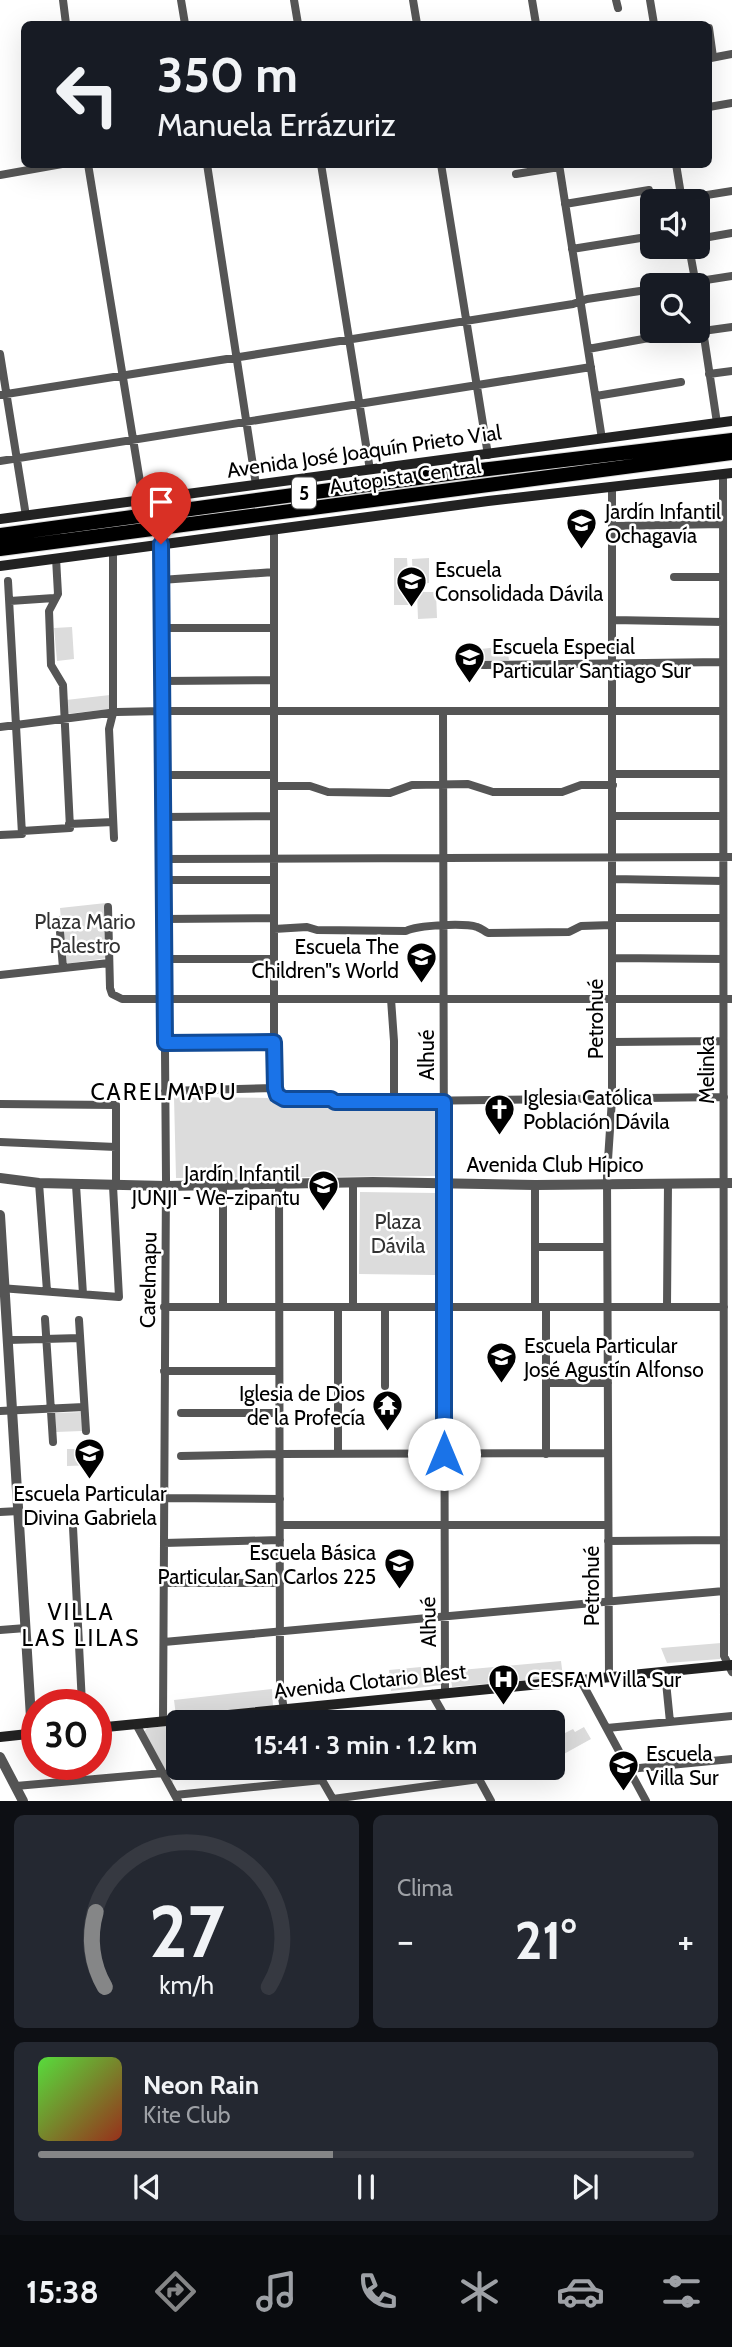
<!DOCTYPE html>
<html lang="es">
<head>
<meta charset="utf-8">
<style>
	:root { --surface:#171b24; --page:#242831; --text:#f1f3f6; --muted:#9ea1a6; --line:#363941; --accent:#858687 }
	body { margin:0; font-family:Cabin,sans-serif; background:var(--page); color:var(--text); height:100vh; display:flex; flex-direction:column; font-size:26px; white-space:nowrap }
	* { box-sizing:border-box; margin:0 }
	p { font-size:23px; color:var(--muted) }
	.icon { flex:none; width:38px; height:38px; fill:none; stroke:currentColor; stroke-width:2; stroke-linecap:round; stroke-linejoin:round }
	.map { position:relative; height:1801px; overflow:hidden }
	.sheet { display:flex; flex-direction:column; gap:14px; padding:14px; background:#0d0f14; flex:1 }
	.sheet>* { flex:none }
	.banner { position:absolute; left:21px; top:21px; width:691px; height:147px; border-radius:10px; box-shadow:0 7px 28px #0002; background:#171b24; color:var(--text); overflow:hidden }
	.controls { position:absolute; left:640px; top:189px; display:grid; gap:14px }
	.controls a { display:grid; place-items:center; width:70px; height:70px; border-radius:10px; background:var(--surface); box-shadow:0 7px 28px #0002; font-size:35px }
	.speed { position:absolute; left:21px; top:1689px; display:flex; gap:14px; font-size:35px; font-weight:700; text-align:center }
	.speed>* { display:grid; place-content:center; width:91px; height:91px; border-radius:50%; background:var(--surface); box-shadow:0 7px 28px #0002; line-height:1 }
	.speed .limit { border:10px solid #d22; background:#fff; color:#111 }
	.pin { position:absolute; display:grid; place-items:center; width:60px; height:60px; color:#fff; margin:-72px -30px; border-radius:50% 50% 50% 0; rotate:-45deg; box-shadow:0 0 7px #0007 }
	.pin .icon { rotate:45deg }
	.me { position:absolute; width:77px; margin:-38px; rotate:0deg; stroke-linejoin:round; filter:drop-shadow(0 0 5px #0008) }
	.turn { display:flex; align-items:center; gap:24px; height:147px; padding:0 21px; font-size:32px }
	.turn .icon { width:91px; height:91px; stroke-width:2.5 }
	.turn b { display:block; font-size:49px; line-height:60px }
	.big { font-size:52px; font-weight:700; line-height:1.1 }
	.sheet .widget { flex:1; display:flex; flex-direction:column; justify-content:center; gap:10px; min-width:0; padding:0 24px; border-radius:10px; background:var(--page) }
	.sheet .dial { align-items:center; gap:0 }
	.dial svg { height:182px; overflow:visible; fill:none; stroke:var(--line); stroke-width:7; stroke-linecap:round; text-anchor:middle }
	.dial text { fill:var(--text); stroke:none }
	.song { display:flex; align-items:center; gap:21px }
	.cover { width:84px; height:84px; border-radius:10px; background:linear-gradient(135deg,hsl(110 70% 55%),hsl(10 70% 35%)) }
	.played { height:7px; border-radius:4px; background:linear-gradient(90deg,var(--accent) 45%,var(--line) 45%) }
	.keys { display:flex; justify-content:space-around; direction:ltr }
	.heat { display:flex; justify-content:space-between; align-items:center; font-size:38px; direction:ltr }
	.sheet .tiles { flex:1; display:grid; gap:14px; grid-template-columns:1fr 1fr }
	.widget:last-child { grid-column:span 2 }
	.trip { position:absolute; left:166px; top:1710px; width:399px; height:70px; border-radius:10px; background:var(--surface); box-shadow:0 7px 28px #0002; font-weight:700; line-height:70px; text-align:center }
	.tabs { display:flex; height:112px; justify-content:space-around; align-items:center; background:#090b0e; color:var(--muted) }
	.tabs .icon { width:49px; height:49px }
	.tabs .current { color:var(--accent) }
	.tabs b { font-size:32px; color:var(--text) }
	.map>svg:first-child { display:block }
	.green { fill:#dcdcdc }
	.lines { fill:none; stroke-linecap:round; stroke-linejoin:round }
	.motorway-casing { stroke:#dbdbdb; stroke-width:16 }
	.minor { stroke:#555; stroke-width:8 }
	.tertiary { stroke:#555; stroke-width:10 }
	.secondary { stroke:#222; stroke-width:10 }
	.motorway { stroke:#000; stroke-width:14 }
	.route-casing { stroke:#114b97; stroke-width:18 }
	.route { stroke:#1a73e8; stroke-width:12 }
	.labels { text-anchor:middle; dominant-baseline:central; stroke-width:5; stroke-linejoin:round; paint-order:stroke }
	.shield { fill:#fff; stroke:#4c4c4c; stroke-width:2 }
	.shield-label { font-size:19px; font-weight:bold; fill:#000 }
	.street-label { font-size:21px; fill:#000; stroke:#fff }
	.poi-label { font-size:21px; fill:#000; stroke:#fff; text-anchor:start }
	.park-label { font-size:21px; fill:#333; stroke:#fff }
	.neighbourhood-label { font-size:23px; letter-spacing:2px; fill:#000; stroke:#fff }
</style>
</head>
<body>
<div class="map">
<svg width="732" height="1801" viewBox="0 0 732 1801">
	<rect width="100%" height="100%" fill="#fff"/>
	<path class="green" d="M 394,558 L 407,558 L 410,605 L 394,605 Z
		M 429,558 L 429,583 L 413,584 L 412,559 Z
		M 417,592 L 436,592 L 437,618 L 418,619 Z
		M 72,627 L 74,659 L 57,661 L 54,628 Z
		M 507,646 L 509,660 L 483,663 L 481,649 Z
		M 110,695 L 110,709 L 66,714 L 66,700 Z
		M 106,903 L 107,958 L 65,964 L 60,908 Z
		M 174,1097 L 268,1098 L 272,1103 L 330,1104 L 335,1108 L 437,1108 L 437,1176 L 176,1178 Z
		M 360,1192 L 436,1193 L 435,1275 L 359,1274 Z
		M 82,1412 L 82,1431 L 56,1432 L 55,1413 Z
		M 67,1449 L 98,1449 L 98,1465 L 67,1466 Z
		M 721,1643 L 720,1659 L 667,1663 L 661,1648 Z
		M 561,1661 L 563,1677 L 452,1687 L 450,1671 Z
		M 442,1665 L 442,1685 L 391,1691 L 389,1670 Z
		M 272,1689 L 273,1706 L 176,1716 L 174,1700 Z
		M 178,1725 L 178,1752 L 170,1754 L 173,1783 L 144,1732 L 147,1728 Z
		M 584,1727 L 591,1739 L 553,1760 L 553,1739 L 573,1729 L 575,1732 Z"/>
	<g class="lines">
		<defs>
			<path id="motorway" d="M 0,535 L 455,473 L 732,440
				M 0,549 L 732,453"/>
		</defs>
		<use href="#motorway" class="motorway-casing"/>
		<path class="minor" d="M 63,0 L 66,24
			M 181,0 L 185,24
			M 294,0 L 298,24
			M 413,0 L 417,24
			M 532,0 L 536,24
			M 616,0 L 618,8
			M 650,0 L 654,24
			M 709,28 L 713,57
			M 711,58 L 732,54
			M 709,107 L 732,103
			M 88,164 L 143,500
			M 207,164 L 256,485
			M 321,164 L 370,470
			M 441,164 L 488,455
			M 559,164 L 602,439
			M 676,164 L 682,201
			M 516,174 L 559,167
			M 0,175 L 62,164
			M 682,199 L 732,191
			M 565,204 L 649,190
			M 698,239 L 732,233
			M 689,247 L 696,285
			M 572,249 L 653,236
			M 674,285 L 732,276
			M 698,297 L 717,423
			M 703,331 L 732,327
			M 588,349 L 671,334
			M 0,354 L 26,516
			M 709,374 L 732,371
			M 0,395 L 573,304 L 587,299 L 653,289
			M 596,396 L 681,382
			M 0,461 L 591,367
			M 723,474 L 724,1640 L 724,1656 L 732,1672
			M 612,526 L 723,524
			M 274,529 L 274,1078 L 277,1095 L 284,1099 L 331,1099 L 335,1102 L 724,1097
			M 161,544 L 166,1179 L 163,1722
			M 113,551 L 113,713 L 109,729 L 114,838
			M 674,577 L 723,577
			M 161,580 L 274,572
			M 10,601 L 54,598
			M 612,620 L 723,622
			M 161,628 L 274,628
			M 483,665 L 723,662
			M 162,681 L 274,680
			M 443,711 L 445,1693
			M 0,727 L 117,712 L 162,711 L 723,711
			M 612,774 L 723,774
			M 163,775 L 274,775
			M 274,786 L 310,786 L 328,792 L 390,793 L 412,785 L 468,784 L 493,792 L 562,792 L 581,785 L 613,785
			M 612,816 L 723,816
			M 163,817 L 274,816
			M 69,824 L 113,822
			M 22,831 L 70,828 L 63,685 L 51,665 L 49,611 L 58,594 L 56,558
			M 0,835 L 22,834 L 8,581
			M 163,859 L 732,857
			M 612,879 L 723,881
			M 164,880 L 274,880
			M 108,907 L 110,988 L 112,994 L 122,999 L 732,999
			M 612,918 L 723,918
			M 164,919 L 274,918
			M 59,920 L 63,968
			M 274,929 L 307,927 L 317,930 L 406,931 C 418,925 464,923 477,927 C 481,928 484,931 488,933 L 569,932 L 581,926 L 612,925
			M 612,958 L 723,959
			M 164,959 L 274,959
			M 0,975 L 109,963
			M 391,999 L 394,1041 L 394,1102
			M 612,1042 L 723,1041
			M 165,1043 L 274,1042
			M 165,1091 L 275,1088
			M 0,1104 L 116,1105 L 116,1186
			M 0,1142 L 116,1147
			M 39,1183 L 47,1291
			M 353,1183 L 353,1307
			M 279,1184 L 280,1687 L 284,1709 L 291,1722
			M 76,1185 L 83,1294
			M 223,1185 L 223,1307
			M 535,1247 L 607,1247
			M 0,1288 L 119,1297 L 113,1186
			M 164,1307 L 724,1307
			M 338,1307 L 338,1454
			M 535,1307 L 535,1185
			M 546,1307 L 546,1454
			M 667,1307 L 668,1183
			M 45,1319 L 53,1442
			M 79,1320 L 86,1431
			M 8,1340 L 80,1338
			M 164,1371 L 279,1371
			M 546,1383 L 608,1383
			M 385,1386 L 385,1307
			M 0,1411 L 84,1407
			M 181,1413 L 279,1413
			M 181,1456 L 280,1454 L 608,1453
			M 164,1498 L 280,1499
			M 0,1512 L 19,1511
			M 280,1525 L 608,1525
			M 73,1527 L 82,1704
			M 608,1541 L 724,1540
			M 164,1543 L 280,1540
			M 164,1583 L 280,1583
			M 0,1630 L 26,1628
			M 164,1642 L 724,1591
			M 665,1672 L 670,1722
			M 609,1678 L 607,1175 L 612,1099 L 612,487
			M 581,1681 L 646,1801
			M 432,1694 L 448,1722
			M 136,1724 L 178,1801
			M 607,1728 L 732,1716
			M 315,1768 L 334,1801
			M 473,1768 L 491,1801
			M 629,1769 L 732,1759
			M 16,1786 L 163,1773
			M 175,1795 L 322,1780
			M 333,1799 L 479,1779"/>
		<path class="tertiary" d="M 0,1178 L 39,1183 L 166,1186 L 373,1182 L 535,1185 L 732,1183
			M 0,1215 L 32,1734
			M 0,1757 L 23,1801"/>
		<path class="secondary" d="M 0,519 L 732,421
			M 0,566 L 488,501 L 732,473
			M 96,1728 L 732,1665
			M 0,1737 L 37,1733"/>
		<use href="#motorway" class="motorway"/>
	</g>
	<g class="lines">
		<defs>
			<path id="route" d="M 161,544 L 165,1043 L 274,1042 L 275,1088 L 277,1095 L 284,1099 L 331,1099 L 335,1102 L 444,1102 L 444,1454"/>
		</defs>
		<use href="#route" class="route-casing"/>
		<use href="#route" class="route"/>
	</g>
	<defs>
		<symbol id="school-pin" viewBox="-11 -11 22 30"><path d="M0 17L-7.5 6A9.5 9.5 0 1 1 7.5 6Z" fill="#000" stroke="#fff"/><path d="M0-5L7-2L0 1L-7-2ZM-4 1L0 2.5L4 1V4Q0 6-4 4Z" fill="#fff"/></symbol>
		<symbol id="church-pin" viewBox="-11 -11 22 30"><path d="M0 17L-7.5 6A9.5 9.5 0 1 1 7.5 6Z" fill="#000" stroke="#fff"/><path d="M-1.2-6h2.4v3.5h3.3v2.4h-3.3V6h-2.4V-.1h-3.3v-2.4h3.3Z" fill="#fff"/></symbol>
		<symbol id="temple-pin" viewBox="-11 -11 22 30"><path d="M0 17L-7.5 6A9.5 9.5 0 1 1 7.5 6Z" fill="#000" stroke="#fff"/><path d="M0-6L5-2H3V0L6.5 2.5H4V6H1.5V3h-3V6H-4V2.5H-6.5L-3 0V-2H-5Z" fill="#fff"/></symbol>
		<symbol id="hospital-pin" viewBox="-11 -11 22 30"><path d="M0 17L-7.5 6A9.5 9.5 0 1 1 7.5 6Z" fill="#000" stroke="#fff"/><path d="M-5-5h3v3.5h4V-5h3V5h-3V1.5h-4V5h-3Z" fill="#fff"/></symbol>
	</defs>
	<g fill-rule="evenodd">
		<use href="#school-pin" x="564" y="506" width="35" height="47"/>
		<use href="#school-pin" x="394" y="564" width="35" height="47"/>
		<use href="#school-pin" x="452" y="640" width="35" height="47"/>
		<use href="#school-pin" x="404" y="940" width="35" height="47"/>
		<use href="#church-pin" x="482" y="1092" width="35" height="47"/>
		<use href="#school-pin" x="306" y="1168" width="35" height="47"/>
		<use href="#school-pin" x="484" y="1340" width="35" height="47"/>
		<use href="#temple-pin" x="370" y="1388" width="35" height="47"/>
		<use href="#school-pin" x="72" y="1436" width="35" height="47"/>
		<use href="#school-pin" x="382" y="1546" width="35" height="47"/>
		<use href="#hospital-pin" x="486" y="1662" width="35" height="47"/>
		<use href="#school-pin" x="606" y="1748" width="35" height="47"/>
	</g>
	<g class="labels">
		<rect class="shield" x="292" y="477.5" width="24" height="31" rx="5"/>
		<g class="shield-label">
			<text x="304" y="493">5</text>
		</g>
		<g class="street-label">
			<text transform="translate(364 451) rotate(-8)">Avenida José Joaquín Prieto Vial</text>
			<text transform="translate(405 476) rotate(-8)">Autopista Central</text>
			<text transform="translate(595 1019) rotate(-90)">Petrohué</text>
			<text transform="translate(426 1055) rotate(-90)">Alhué</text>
			<text transform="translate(706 1070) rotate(-90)">Melinka</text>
			<text x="555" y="1164">Avenida Club Hípico</text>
			<text transform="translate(148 1280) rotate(-89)">Carelmapu</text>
			<text transform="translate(591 1586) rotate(-90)">Petrohué</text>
			<text transform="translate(428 1622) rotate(-91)">Alhué</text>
			<text transform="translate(370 1681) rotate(-6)">Avenida Clotario Blest</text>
		</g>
		<g class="poi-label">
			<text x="605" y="511">Jardín Infantil<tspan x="605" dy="24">Ochagavía</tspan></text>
			<text x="435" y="569">Escuela<tspan x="435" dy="24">Consolidada Dávila</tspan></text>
			<text x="492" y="646">Escuela Especial<tspan x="492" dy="24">Particular Santiago Sur</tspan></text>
			<text x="399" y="946" text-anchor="end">Escuela The<tspan x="399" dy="24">Children"s World</tspan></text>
			<text x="523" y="1097">Iglesia Católica<tspan x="523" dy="24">Población Dávila</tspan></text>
			<text x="300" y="1173" text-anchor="end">Jardín Infantil<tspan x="300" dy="24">JUNJI - We-zipantu</tspan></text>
			<text x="524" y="1345">Escuela Particular<tspan x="524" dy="24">José Agustín Alfonso</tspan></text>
			<text x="365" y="1393" text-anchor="end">Iglesia de Dios<tspan x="365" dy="24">de la Profecía</tspan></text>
			<text x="90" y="1493" text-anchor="middle">Escuela Particular<tspan x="90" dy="24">Divina Gabriela</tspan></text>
			<text x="376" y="1552" text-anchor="end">Escuela Básica<tspan x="376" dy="24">Particular San Carlos 225</tspan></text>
			<text x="527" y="1679">CESFAM Villa Sur</text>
			<text x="646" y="1753">Escuela<tspan x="646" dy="24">Villa Sur</tspan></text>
		</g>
		<g class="park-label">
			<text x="85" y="921">Plaza Mario<tspan x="85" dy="24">Palestro</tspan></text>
			<text x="398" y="1221">Plaza<tspan x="398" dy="24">Dávila</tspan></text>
		</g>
		<g class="neighbourhood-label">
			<text x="164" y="1092">CARELMAPU</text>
			<text x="81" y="1612">VILLA<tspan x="81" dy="26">LAS LILAS</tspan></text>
		</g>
	</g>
</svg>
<div class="controls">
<a><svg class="icon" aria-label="sound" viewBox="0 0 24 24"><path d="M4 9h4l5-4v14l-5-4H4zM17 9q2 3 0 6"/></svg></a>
<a><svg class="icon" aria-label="search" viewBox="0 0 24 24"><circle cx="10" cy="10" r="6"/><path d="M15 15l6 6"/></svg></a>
</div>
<div class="speed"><div class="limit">30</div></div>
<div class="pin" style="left:161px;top:544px;background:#d93025"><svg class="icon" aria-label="arrive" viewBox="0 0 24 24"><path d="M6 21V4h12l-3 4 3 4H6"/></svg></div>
<svg class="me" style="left:444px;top:1454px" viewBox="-20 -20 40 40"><circle r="19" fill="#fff"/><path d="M0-13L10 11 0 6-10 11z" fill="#1a73e8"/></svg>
<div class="trip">15:41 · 3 min · 1.2 km</div>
<div class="banner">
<div class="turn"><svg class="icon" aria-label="left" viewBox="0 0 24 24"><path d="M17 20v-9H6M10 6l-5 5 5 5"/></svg><div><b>350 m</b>Manuela Errázuriz</div></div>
</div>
</div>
<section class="sheet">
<div class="tiles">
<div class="widget dial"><svg viewBox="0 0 100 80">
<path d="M14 69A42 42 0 1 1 86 69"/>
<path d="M14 69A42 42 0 0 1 10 36" stroke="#858687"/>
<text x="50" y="56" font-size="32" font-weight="700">27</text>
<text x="50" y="72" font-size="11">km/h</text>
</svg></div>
<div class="widget"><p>Clima</p>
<div class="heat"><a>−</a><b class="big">21°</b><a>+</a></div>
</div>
<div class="widget">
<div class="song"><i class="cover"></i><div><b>Neon Rain</b><p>Kite Club</p></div></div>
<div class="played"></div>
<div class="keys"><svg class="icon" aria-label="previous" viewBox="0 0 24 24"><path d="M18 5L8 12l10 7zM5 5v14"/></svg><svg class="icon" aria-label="pause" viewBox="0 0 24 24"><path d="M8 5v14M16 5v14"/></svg><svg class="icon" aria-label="next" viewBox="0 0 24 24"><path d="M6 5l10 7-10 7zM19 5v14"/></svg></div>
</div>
</div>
</section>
<nav class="tabs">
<b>15:38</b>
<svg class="icon current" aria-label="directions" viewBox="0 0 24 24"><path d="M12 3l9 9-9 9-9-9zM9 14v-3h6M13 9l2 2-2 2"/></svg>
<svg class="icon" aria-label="music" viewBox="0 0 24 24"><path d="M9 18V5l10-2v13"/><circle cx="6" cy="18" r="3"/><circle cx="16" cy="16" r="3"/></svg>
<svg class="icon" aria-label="phone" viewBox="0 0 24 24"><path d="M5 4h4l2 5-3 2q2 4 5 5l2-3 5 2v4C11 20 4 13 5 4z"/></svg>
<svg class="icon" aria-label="climate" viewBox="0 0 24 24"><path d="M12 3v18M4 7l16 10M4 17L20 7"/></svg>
<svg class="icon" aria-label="car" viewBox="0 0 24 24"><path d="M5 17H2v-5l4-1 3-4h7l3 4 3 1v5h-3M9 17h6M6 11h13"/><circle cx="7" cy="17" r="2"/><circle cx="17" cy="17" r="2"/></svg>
<svg class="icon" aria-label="filters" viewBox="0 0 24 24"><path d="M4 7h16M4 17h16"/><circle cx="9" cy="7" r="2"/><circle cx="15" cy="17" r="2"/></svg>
</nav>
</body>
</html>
